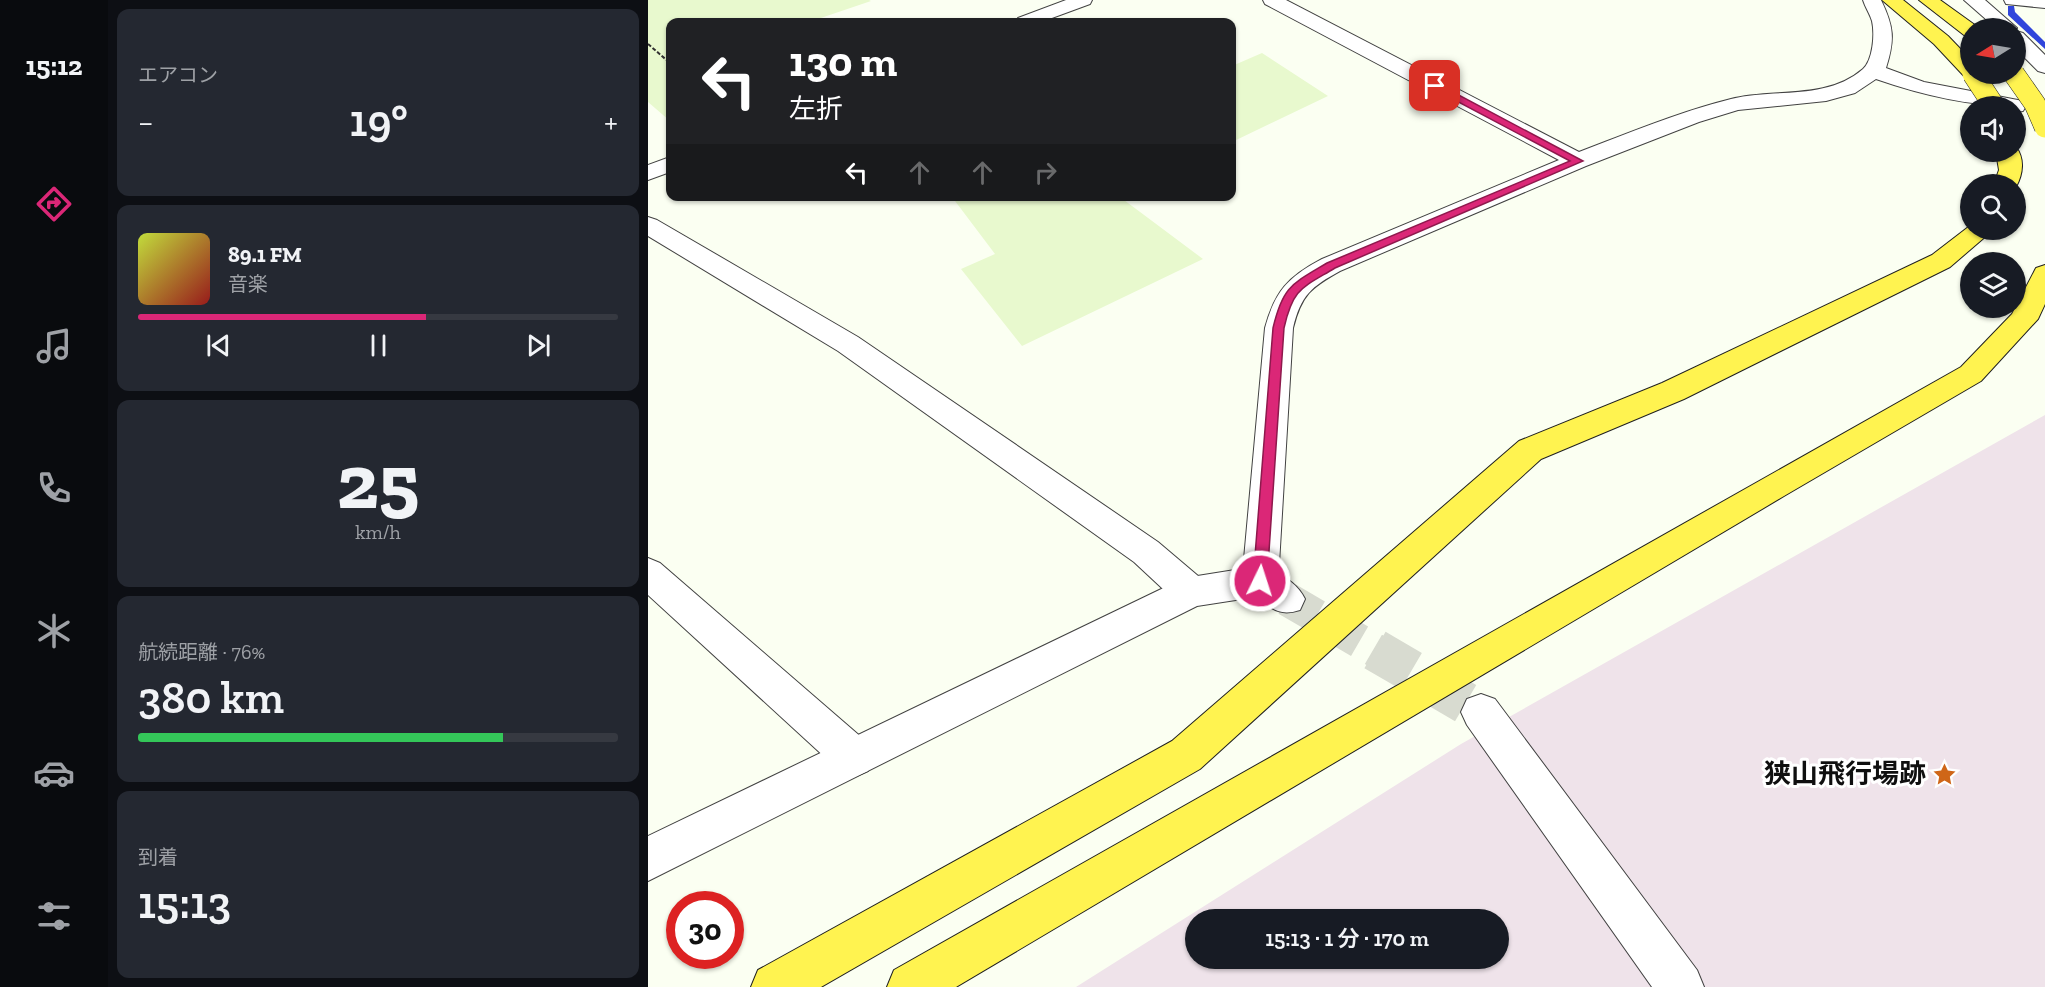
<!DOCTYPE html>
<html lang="ja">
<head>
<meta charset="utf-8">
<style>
	:root { --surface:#171b24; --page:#242831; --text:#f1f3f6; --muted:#9ea1a6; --line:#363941; --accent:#db2777 }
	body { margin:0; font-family:"Zilla Slab","Noto Sans JP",serif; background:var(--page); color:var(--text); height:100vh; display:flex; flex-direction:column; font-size:22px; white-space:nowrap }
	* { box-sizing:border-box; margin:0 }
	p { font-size:20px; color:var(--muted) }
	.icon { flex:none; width:33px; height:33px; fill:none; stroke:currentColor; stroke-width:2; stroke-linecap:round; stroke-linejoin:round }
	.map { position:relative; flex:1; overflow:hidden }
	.sheet { display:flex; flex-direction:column; gap:9px; padding:9px; background:#0d0f14; width:540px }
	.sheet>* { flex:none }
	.top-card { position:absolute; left:18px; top:18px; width:570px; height:183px; border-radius:12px; box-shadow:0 2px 4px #0004; background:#202124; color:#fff; overflow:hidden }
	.needle { width:39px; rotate:259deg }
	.buttons { position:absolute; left:1312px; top:18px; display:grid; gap:12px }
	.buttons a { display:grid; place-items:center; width:66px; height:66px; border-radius:50%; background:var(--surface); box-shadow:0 2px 4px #0004; font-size:30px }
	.speed { position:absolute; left:18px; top:891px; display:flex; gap:12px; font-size:30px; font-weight:700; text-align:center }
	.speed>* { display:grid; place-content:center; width:78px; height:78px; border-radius:50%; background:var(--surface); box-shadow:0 2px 4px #0004; line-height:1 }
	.speed .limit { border:9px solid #d22; background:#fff; color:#111 }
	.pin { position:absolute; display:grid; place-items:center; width:51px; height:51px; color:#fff; margin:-26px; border-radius:12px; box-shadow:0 3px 9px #0006 }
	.me { position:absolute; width:66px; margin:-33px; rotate:4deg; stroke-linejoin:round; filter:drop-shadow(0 0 4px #0008) }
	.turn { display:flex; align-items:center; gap:21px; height:126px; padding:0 24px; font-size:27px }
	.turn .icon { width:78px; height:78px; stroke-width:2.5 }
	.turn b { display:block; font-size:42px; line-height:51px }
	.lanes { display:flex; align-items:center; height:57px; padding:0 24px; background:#0003; justify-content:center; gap:30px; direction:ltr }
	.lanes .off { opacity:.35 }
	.big { font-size:45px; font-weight:600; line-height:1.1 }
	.sheet .card { flex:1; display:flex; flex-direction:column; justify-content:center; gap:9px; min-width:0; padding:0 21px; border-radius:12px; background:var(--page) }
	.sheet .dial { align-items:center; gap:0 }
	.dial b { font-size:78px; line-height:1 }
	.song { display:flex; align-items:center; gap:18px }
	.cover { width:72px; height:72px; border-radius:9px; background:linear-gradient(135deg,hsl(70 70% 55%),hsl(0 70% 35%)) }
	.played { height:6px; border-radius:3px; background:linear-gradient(90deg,var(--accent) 60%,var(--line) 60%) }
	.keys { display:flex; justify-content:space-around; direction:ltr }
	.heat { display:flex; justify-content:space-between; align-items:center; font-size:33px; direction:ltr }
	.charge { height:9px; border-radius:4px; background:linear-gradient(90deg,#34c759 76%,var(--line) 0) }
	.trip { position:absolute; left:537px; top:909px; width:324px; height:60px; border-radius:30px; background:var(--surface); box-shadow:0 2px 4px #0004; font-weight:600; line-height:60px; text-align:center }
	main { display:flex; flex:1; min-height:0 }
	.tab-bar { display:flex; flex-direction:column; width:108px; justify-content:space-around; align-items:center; background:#090b0e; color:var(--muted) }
	.tab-bar .icon { width:42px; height:42px }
	.tab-bar .on { color:var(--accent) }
	.tab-bar b { font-size:27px; color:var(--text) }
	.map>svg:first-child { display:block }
	.industrial { fill:#efe3ea; fill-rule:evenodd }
	.farmland { fill:#e8f9ce }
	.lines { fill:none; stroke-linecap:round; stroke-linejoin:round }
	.stream { fill:#3045db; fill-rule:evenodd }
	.tertiary-tunnel-far1 { stroke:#d8dbd0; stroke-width:34; stroke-dasharray:34 16; stroke-linecap:butt }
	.tertiary-tunnel { stroke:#d8dbd0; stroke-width:42; stroke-dasharray:42 21; stroke-linecap:butt }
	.minor-casing { stroke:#424242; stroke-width:2 }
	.tertiary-casing { stroke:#424242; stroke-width:2 }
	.motorway-casing { stroke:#202020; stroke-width:2 }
	.path { stroke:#313131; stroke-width:2; stroke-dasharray:4 2; stroke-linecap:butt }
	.minor { fill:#fff; fill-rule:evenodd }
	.tertiary { fill:#fff; fill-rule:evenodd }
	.motorway { fill:#fff350; fill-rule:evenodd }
	.motorway-bridge-casing { stroke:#202020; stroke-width:22; stroke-linecap:butt }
	.motorway-bridge { stroke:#fff350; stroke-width:21 }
	.route { fill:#db2777; stroke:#8e194d; stroke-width:1.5 }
	.labels { text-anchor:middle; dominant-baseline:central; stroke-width:6; stroke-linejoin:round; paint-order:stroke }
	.near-poi-label { font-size:27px; font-weight:bold; fill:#0f0f0f; stroke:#fff; text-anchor:end }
</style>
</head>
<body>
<main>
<nav class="tab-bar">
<b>15:12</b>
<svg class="icon on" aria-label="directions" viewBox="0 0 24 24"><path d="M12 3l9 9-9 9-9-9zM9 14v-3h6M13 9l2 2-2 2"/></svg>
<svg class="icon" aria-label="music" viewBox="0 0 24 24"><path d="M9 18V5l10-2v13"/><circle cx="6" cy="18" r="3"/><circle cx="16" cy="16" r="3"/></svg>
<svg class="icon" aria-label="phone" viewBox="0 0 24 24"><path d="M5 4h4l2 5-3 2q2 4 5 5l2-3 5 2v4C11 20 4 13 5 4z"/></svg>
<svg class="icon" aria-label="climate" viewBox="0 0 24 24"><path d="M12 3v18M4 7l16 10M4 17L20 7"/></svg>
<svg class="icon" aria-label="car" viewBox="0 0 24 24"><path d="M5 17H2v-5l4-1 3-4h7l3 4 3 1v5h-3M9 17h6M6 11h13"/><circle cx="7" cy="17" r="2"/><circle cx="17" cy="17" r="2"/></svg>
<svg class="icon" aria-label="filters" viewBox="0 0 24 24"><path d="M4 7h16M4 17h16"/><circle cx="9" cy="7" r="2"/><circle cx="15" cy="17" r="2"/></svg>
</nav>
<section class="sheet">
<div class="card"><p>エアコン</p>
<div class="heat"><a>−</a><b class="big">19°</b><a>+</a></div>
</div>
<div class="card">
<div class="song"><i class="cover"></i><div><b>89.1 FM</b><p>音楽</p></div></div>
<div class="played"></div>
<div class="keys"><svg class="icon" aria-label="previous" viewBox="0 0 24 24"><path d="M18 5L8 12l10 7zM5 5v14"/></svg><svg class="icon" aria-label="pause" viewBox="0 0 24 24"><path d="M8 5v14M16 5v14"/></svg><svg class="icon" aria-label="next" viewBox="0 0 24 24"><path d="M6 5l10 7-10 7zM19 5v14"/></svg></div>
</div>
<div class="card dial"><b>25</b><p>km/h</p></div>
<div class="card"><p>航続距離 · 76%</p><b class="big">380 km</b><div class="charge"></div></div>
<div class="card"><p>到着</p><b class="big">15:13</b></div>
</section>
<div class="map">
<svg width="1397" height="987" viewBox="0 0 1397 987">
	<rect width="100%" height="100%" fill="#fbfff2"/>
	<path class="industrial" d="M 1397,415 L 1397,987 L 428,987 L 813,744 ZM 548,920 L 850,920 L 850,958 L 548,958 Z"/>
	<path class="farmland" d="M 0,0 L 221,0 L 223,1 L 161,22 L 22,22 L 22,121 L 0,102 Z
		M 614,53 L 680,96 L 584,142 L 584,66 Z
		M 304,197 L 472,197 L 555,259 L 374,346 L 313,269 L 347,254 Z"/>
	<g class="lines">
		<path class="stream" d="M 1360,6 L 1366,6 L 1367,12 L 1397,42 L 1397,49 L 1360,15 Z"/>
		<path class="tertiary-tunnel-far1" d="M 639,599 L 730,652"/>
		<path class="tertiary-tunnel" d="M 727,650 L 833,712"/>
		<defs>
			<path id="minor" d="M 615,0 L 638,0 L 931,152 C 981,133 1031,112 1083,99 C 1126,88 1178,101 1215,69 C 1225,60 1227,34 1224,21 C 1222,14 1217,7 1215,0 L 1233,0 C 1246,27 1247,39 1238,68 L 1276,82 L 1375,101 L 1378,106 L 1375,111 L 1368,112 L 1368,106 C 1320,106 1274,95 1228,79 L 1207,93 L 1178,101 L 1090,110 L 1051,122 L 938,166 L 692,271 C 663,287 653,295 645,328 L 630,581 L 625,592 L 612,596 L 599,592 L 594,581 L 617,328 C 627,291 640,277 674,259 L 911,160 L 617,4 Z
				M 1316,0 L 1337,0 L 1369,28 L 1348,28 Z
				M 1368,31 L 1375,33 L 1397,55 L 1397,73 L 1390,71 L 1368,49 Z
				M 0,217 L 9,220 L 210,337 L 510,542 L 556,581 L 561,592 L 556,603 L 543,607 L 530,603 L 486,562 L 190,351 L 0,236 Z
				M 0,558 L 12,563 L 220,743 L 226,757 L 220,771 L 206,777 L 192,771 L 0,595 Z"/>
			<path id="tertiary" d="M 418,0 L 444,0 L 442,4 L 393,22 L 367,22 L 370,18 Z
				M 1356,0 L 1397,0 L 1397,8 L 1358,4 Z
				M 22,157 L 22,172 L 0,180 L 0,165 Z
				M 612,566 C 630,572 649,582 657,599 L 652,610 C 631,617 624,608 607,597 L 549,606 L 0,881 L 0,836 L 530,581 L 543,577 Z
				M 833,694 L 847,699 L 1049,970 L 1056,987 L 1004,987 L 819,725 L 813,712 L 819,699 Z"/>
			<path id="motorway" d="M 1234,0 L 1255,0 L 1300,36 L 1323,60 L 1323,74 L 1332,74 L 1330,76 L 1323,78 L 1316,76 L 1286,44 Z
				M 1271,0 L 1292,0 L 1331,28 L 1323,28 L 1323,37 L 1316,35 Z
				M 1368,147 C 1377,159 1375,174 1368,187 L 1368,184 L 1346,184 L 1351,170 L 1348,152 L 1368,152 Z
				M 1323,225 L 1323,230 L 1345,230 L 1302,267 L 1036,399 L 893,459 L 552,769 L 173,987 L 103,987 L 110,970 L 524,741 L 871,441 L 1014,383 L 1284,255 Z
				M 1397,265 L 1397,304 L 1390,319 L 1333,381 L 1136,496 L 308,987 L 239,987 L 246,970 L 1313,367 L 1364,314 L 1388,268 Z"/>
		</defs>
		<use href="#minor" class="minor-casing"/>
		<use href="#tertiary" class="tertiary-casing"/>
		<use href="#motorway" class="motorway-casing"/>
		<path class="path" d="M 0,44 L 22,63"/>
		<use href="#minor" class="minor"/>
		<use href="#tertiary" class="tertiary"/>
		<use href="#motorway" class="motorway"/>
		<defs>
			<path id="motorway-bridge" d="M 1325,74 L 1346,106
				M 1366,74 L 1387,104 L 1397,127"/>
		</defs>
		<use href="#motorway-bridge" class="motorway-bridge-casing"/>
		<use href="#motorway-bridge" class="motorway-bridge"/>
	</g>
	<path class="route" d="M 784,84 L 790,84 L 935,161 L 687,268 C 654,288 645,288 636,328 L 619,581 L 617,585 L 612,587 L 607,585 L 605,581 L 625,328 C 635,286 644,284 679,263 L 922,161 L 784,88 Z"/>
	<defs>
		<symbol id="sight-bare" viewBox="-9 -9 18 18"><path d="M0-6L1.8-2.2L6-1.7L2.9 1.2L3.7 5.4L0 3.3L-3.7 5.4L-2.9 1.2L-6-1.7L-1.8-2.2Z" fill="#cf6618" stroke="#fff" stroke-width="2.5" paint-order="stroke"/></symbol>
	</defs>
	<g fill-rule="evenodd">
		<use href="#sight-bare" x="1280" y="758" width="33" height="33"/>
	</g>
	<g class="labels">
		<g class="near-poi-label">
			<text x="1278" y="774">狭山飛行場跡</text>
		</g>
	</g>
</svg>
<div class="buttons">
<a><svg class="needle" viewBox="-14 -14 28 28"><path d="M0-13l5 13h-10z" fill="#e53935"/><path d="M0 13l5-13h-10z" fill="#9ea1a6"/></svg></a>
<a><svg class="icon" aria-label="sound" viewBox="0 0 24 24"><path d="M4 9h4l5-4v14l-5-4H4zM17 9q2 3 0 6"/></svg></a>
<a><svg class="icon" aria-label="search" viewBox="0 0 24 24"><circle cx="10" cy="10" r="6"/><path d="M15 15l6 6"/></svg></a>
<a><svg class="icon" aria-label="layers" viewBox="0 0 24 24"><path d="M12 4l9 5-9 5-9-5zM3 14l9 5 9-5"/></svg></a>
</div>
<div class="speed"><div class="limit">30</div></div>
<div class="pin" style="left:787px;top:86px;background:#d93025"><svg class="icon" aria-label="arrive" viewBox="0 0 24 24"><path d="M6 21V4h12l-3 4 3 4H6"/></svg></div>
<svg class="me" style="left:612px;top:581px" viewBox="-20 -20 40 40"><circle r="17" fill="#db2777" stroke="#fff" stroke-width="3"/><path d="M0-11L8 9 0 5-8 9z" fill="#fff"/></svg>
<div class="trip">15:13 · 1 分 · 170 m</div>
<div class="top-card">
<div class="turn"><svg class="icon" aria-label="left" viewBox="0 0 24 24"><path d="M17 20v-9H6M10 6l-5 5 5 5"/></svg><div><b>130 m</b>左折</div></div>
<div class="lanes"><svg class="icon" aria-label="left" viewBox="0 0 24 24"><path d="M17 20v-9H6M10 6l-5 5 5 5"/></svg><svg class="icon off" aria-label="ahead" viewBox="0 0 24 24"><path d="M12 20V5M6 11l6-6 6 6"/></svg><svg class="icon off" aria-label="ahead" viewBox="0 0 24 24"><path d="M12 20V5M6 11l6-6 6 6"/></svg><svg class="icon off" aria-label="right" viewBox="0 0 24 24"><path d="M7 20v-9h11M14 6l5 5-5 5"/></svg></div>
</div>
</div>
</main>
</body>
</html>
